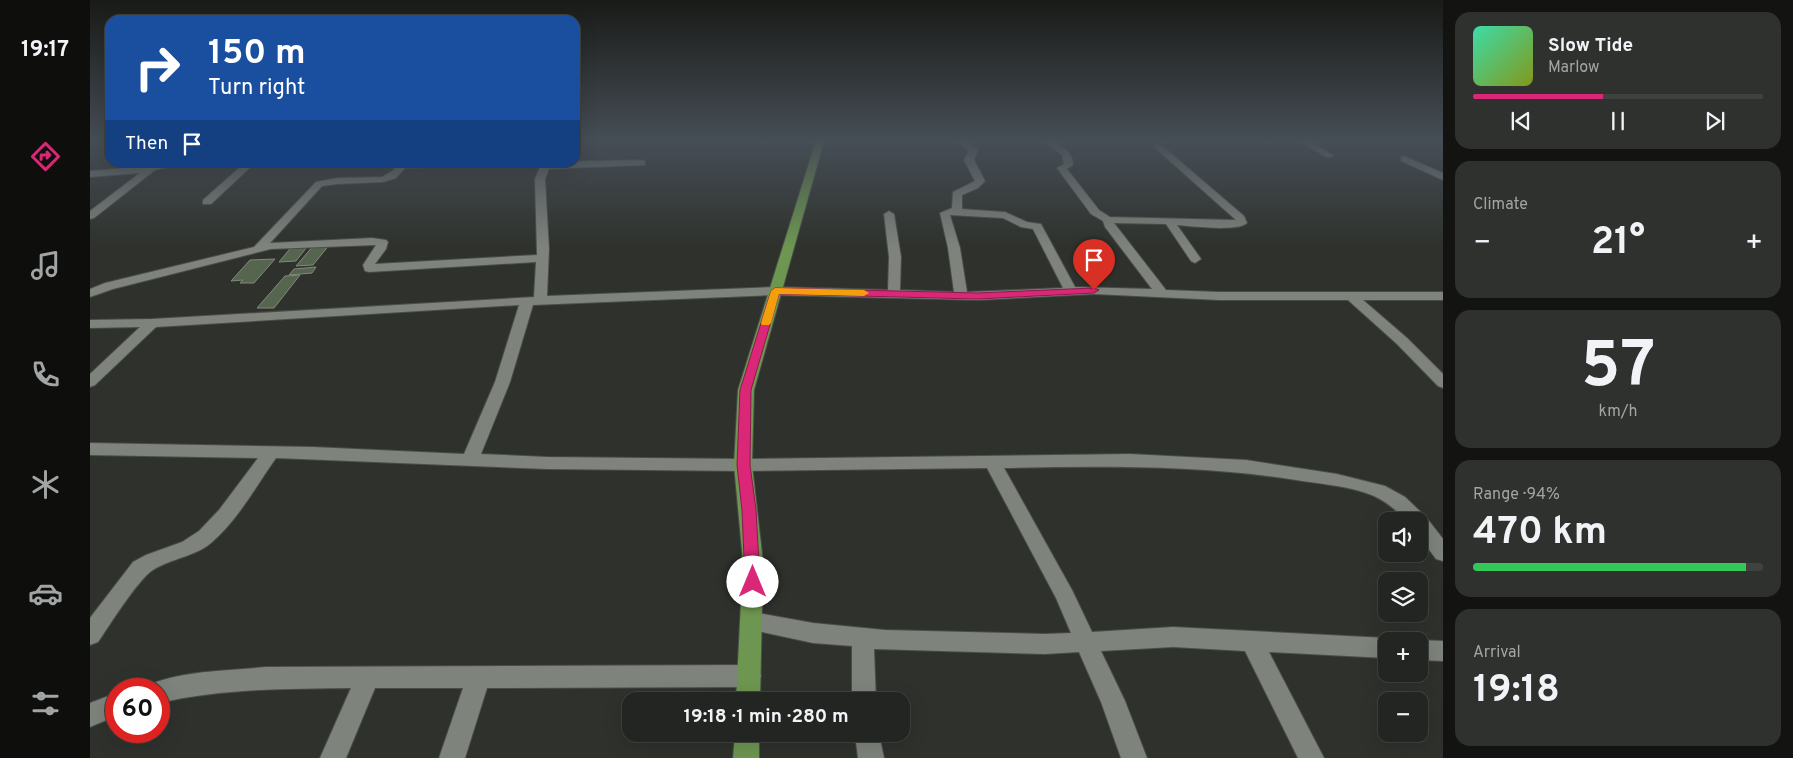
<!DOCTYPE html>
<html lang="en">
<head>
<meta charset="utf-8">
<style>
	:root { --surface:#222521; --page:#2e312e; --text:#f1f3f6; --muted:#a2a5a5; --line:#3f423f; --accent:#db2777 }
	body { margin:0; font-family:Overpass,sans-serif; background:var(--page); color:var(--text); height:100vh; display:flex; flex-direction:column; font-size:19px; white-space:nowrap }
	* { box-sizing:border-box; margin:0 }
	p { font-size:16px; color:var(--muted) }
	.icon { flex:none; width:28px; height:28px; fill:none; stroke:currentColor; stroke-width:2; stroke-linecap:round; stroke-linejoin:round }
	.map { position:relative; flex:1; overflow:hidden }
	.details { display:flex; flex-direction:column; gap:12px; padding:12px; background:#131412; width:350px }
	.details>* { flex:none }
	.top-card { position:absolute; left:15px; top:15px; width:475px; height:152px; border-radius:15px; box-shadow:0 5px 20px #0002,0 0 0 1px var(--line); background:#1a4fa0; color:#fff; overflow:hidden }
	.fabs { position:absolute; left:1288px; top:512px; display:grid; gap:10px }
	.fabs a { display:grid; place-items:center; width:50px; height:50px; border-radius:10px; background:var(--surface); box-shadow:0 5px 20px #0002,0 0 0 1px var(--line); font-size:25px }
	.speed { position:absolute; left:15px; top:678px; display:flex; gap:10px; font-size:25px; font-weight:700; text-align:center }
	.speed>* { display:grid; place-content:center; width:65px; height:65px; border-radius:50%; background:var(--surface); box-shadow:0 5px 20px #0002,0 0 0 1px var(--line); line-height:1 }
	.speed .limit { border:8px solid #d22; background:#fff; color:#111 }
	.pin { position:absolute; display:grid; place-items:center; width:42px; height:42px; color:#fff; margin:-51px -21px; border-radius:50% 50% 50% 0; rotate:-45deg; box-shadow:0 0 5px #0007 }
	.pin .icon { rotate:45deg }
	.me { position:absolute; width:55px; margin:-28px; rotate:0deg; stroke-linejoin:round; filter:drop-shadow(0 0 4px #0008) }
	.turn { display:flex; align-items:center; gap:18px; height:105px; padding:0 20px; font-size:22px }
	.turn .icon { width:65px; height:65px; stroke-width:2.5 }
	.turn b { display:block; font-size:35px; line-height:42px }
	.then { display:flex; align-items:center; height:48px; padding:0 20px; background:#0003; gap:10px; font-size:19px }
	.big { font-size:38px; font-weight:700; line-height:1.1 }
	.details .card { flex:1; display:flex; flex-direction:column; justify-content:center; gap:8px; min-width:0; padding:0 18px; border-radius:15px; background:var(--page) }
	.details .dial { align-items:center; gap:0 }
	.dial b { font-size:65px; line-height:1 }
	.song { display:flex; align-items:center; gap:15px }
	.cover { width:60px; height:60px; border-radius:8px; background:linear-gradient(135deg,hsl(160 70% 55%),hsl(70 70% 35%)) }
	.played { height:5px; border-radius:2px; background:linear-gradient(90deg,var(--accent) 45%,var(--line) 45%) }
	.keys { display:flex; justify-content:space-around; direction:ltr }
	.heat { display:flex; justify-content:space-between; align-items:center; font-size:28px; direction:ltr }
	.charge { height:8px; border-radius:4px; background:linear-gradient(90deg,#34c759 94%,var(--line) 0) }
	.trip { position:absolute; left:532px; top:692px; width:288px; height:50px; border-radius:15px; background:var(--surface); box-shadow:0 5px 20px #0002,0 0 0 1px var(--line); font-weight:700; line-height:50px; text-align:center }
	main { display:flex; flex:1; min-height:0 }
	.dock { display:flex; flex-direction:column; width:90px; justify-content:space-around; align-items:center; background:#0e0f0d; color:var(--muted) }
	.dock .icon { width:35px; height:35px }
	.dock .selected { color:var(--accent) }
	.dock b { font-size:22px; color:var(--text) }
	.map>svg:first-child { display:block }
	.building { fill:#56654e; stroke:#838881 }
	.lines { fill:none; stroke-linecap:round; stroke-linejoin:round }
	.minor-casing { stroke:#4a4d49; stroke-width:2 }
	.major-casing { stroke:#4a4d49; stroke-width:2 }
	.minor { fill:#7e837c; fill-rule:evenodd }
	.major { fill:#6d9650; fill-rule:evenodd }
	.route { fill:#db2777; stroke:#8e194d }
	.slow { fill:#f59e0b }
</style>
</head>
<body>
<main>
<nav class="dock">
<b>19:17</b>
<svg class="icon selected" aria-label="directions" viewBox="0 0 24 24"><path d="M12 3l9 9-9 9-9-9zM9 14v-3h6M13 9l2 2-2 2"/></svg>
<svg class="icon" aria-label="music" viewBox="0 0 24 24"><path d="M9 18V5l10-2v13"/><circle cx="6" cy="18" r="3"/><circle cx="16" cy="16" r="3"/></svg>
<svg class="icon" aria-label="phone" viewBox="0 0 24 24"><path d="M5 4h4l2 5-3 2q2 4 5 5l2-3 5 2v4C11 20 4 13 5 4z"/></svg>
<svg class="icon" aria-label="climate" viewBox="0 0 24 24"><path d="M12 3v18M4 7l16 10M4 17L20 7"/></svg>
<svg class="icon" aria-label="car" viewBox="0 0 24 24"><path d="M5 17H2v-5l4-1 3-4h7l3 4 3 1v5h-3M9 17h6M6 11h13"/><circle cx="7" cy="17" r="2"/><circle cx="17" cy="17" r="2"/></svg>
<svg class="icon" aria-label="filters" viewBox="0 0 24 24"><path d="M4 7h16M4 17h16"/><circle cx="9" cy="7" r="2"/><circle cx="15" cy="17" r="2"/></svg>
</nav>
<div class="map">
<svg width="1353" height="758" viewBox="0 0 1353 758">
	<rect width="100%" height="100%" fill="#2e312c"/>
	<path class="building" d="M 220,243 L 206,261 L 189,262 L 204,244 Z
		M 240,244 L 223,265 L 206,266 L 224,245 Z
		M 185,259 L 164,283 L 150,283 L 153,280 L 141,281 L 160,260 Z
		M 226,267 L 222,273 L 199,275 L 204,269 Z
		M 210,275 L 184,308 L 167,308 L 195,276 Z"/>
	<g class="lines">
		<defs>
			<path id="minor" d="M 867,141 C 876,141 882,143 888,150 L 884,160 L 895,181 L 888,188 L 872,195 L 872,209 L 915,212 L 937,222 L 951,224 L 985,287 L 1062,289 L 1015,227 L 1013,221 L 1001,214 L 967,168 L 974,164 L 972,155 L 953,141 C 966,141 983,150 983,165 L 977,169 L 1009,210 L 1020,217 L 1146,220 L 1063,146 L 1070,144 L 1154,216 L 1157,223 C 1148,232 1101,226 1087,225 L 1111,259 L 1105,263 L 1101,261 L 1076,224 L 1024,223 L 1076,290 L 1129,292 L 1353,292 L 1353,300 L 1273,300 L 1317,338 L 1353,374 L 1353,388 L 1348,386 L 1307,344 L 1258,300 L 1129,300 L 1004,294 L 888,300 L 685,295 L 443,305 L 420,382 L 391,454 L 457,457 L 653,459 L 1040,454 L 1156,460 L 1247,474 L 1295,486 L 1315,497 L 1336,517 L 1353,539 L 1353,561 L 1346,559 L 1329,536 L 1329,521 L 1317,521 C 1307,511 1297,502 1284,496 C 1260,486 1231,484 1206,480 C 1109,465 1012,466 914,468 L 982,590 L 1002,632 L 1083,627 L 1296,638 L 1304,641 L 1296,641 L 1296,658 L 1179,652 L 1234,758 L 1208,758 L 1155,651 L 1083,647 L 1011,651 L 1035,701 L 1057,758 L 1031,758 L 1011,702 L 989,652 L 955,654 L 784,649 L 786,701 L 762,701 L 762,646 L 723,643 L 654,628 L 651,621 L 654,614 L 662,612 L 723,623 L 795,630 L 955,634 L 981,633 L 966,598 L 897,468 L 653,471 L 457,469 L 186,458 C 166,486 148,520 121,543 C 104,557 82,558 63,570 C 49,578 19,626 8,642 L 0,645 L 0,618 L 43,562 L 56,555 L 92,542 L 109,531 L 129,510 L 168,458 L 0,455 L 0,443 L 223,447 L 374,454 L 405,382 L 429,305 L 66,327 L 5,385 L 0,387 L 0,374 L 50,327 L 0,328 L 0,320 L 62,319 L 444,297 L 446,262 L 279,272 L 275,271 L 273,265 L 286,245 L 181,249 L 23,289 L 0,297 L 0,289 L 15,283 L 164,247 L 226,182 L 247,178 L 292,177 L 304,170 L 305,169 L 299,166 L 304,163 L 406,162 L 402,165 L 315,168 L 306,178 L 293,182 L 247,184 L 232,186 L 180,243 L 282,238 L 296,240 L 298,242 L 296,249 L 285,264 L 447,255 L 445,179 L 452,162 L 552,160 L 555,161 L 555,165 L 459,169 L 455,179 L 459,249 L 457,296 L 685,287 L 798,290 L 799,257 L 794,214 L 799,211 L 804,214 L 811,257 L 810,290 L 864,292 L 858,248 L 850,213 L 862,208 L 863,192 L 885,181 L 874,160 L 879,151 ZM 860,215 L 913,218 L 931,227 L 943,229 L 973,288 L 877,292 L 870,248 Z
				M 1209,141 L 1219,141 L 1243,155 L 1242,157 L 1236,157 Z
				M 1314,156 L 1353,173 L 1353,180 L 1311,161 L 1311,157 Z
				M 78,162 L 101,162 L 65,170 L 4,218 L 0,219 L 0,211 L 50,173 L 0,177 L 0,171 L 58,166 Z
				M 156,162 L 166,162 L 121,204 L 113,204 L 113,200 Z
				M 1329,640 L 1353,641 L 1353,661 L 1329,660 L 1329,641 L 1326,641 Z
				M 659,665 L 667,668 L 671,676 L 667,684 L 659,687 L 397,688 L 375,758 L 349,758 L 373,688 L 285,688 L 256,758 L 230,758 L 261,688 C 197,689 132,688 69,703 L 69,689 L 59,689 L 61,684 C 97,670 138,671 176,667 Z
				M 26,693 L 26,716 L 0,727 L 0,703 Z
				M 765,734 L 789,734 L 794,758 L 768,758 Z"/>
			<path id="major" d="M 726,141 L 734,141 L 664,390 L 662,465 L 673,562 L 670,701 L 646,701 L 653,562 L 644,465 L 648,390 Z
				M 645,734 L 669,734 L 669,758 L 643,758 Z"/>
		</defs>
		<use href="#minor" class="minor-casing"/>
		<use href="#major" class="major-casing"/>
		<use href="#minor" class="minor"/>
		<use href="#major" class="major"/>
	</g>
	<linearGradient id="sky" x2="0" y2="1"><stop stop-color="#191b18"/><stop offset="0.57" stop-color="#464e56"/><stop offset="1" stop-color="#464e56" stop-opacity="0"/></linearGradient>
	<rect width="1353" height="247" fill="url(#sky)"/>
	<path class="route" d="M 685,288 L 888,293 L 1004,288 L 1009,290 L 1004,293 L 888,299 L 689,294 L 661,390 L 660,465 L 666,510 L 670,582 L 668,586 L 663,588 L 657,586 L 655,582 L 652,510 L 647,465 L 650,390 L 681,291 Z"/>
	<path class="slow" d="M 685,288 L 774,290 L 779,293 L 774,296 L 689,294 L 681,323 L 679,325 L 672,325 L 671,323 L 681,291 Z"/>
</svg>
<div class="fabs">
<a><svg class="icon" aria-label="sound" viewBox="0 0 24 24"><path d="M4 9h4l5-4v14l-5-4H4zM17 9q2 3 0 6"/></svg></a>
<a><svg class="icon" aria-label="layers" viewBox="0 0 24 24"><path d="M12 4l9 5-9 5-9-5zM3 14l9 5 9-5"/></svg></a>
<a>+</a>
<a>−</a>
</div>
<div class="speed"><div class="limit">60</div></div>
<div class="pin" style="left:1004px;top:290px;background:#d93025"><svg class="icon" aria-label="arrive" viewBox="0 0 24 24"><path d="M6 21V4h12l-3 4 3 4H6"/></svg></div>
<svg class="me" style="left:663px;top:582px" viewBox="-20 -20 40 40"><circle r="19" fill="#fff"/><path d="M0-13L10 11 0 6-10 11z" fill="#db2777"/></svg>
<div class="trip">19:18 · 1 min · 280 m</div>
<div class="top-card">
<div class="turn"><svg class="icon" aria-label="right" viewBox="0 0 24 24"><path d="M7 20v-9h11M14 6l5 5-5 5"/></svg><div><b>150 m</b>Turn right</div></div>
<div class="then">Then<svg class="icon" aria-label="arrive" viewBox="0 0 24 24"><path d="M6 21V4h12l-3 4 3 4H6"/></svg></div>
</div>
</div>
<section class="details">
<div class="card">
<div class="song"><i class="cover"></i><div><b>Slow Tide</b><p>Marlow</p></div></div>
<div class="played"></div>
<div class="keys"><svg class="icon" aria-label="previous" viewBox="0 0 24 24"><path d="M18 5L8 12l10 7zM5 5v14"/></svg><svg class="icon" aria-label="pause" viewBox="0 0 24 24"><path d="M8 5v14M16 5v14"/></svg><svg class="icon" aria-label="next" viewBox="0 0 24 24"><path d="M6 5l10 7-10 7zM19 5v14"/></svg></div>
</div>
<div class="card"><p>Climate</p>
<div class="heat"><a>−</a><b class="big">21°</b><a>+</a></div>
</div>
<div class="card dial"><b>57</b><p>km/h</p></div>
<div class="card"><p>Range · 94%</p><b class="big">470 km</b><div class="charge"></div></div>
<div class="card"><p>Arrival</p><b class="big">19:18</b></div>
</section>
</main>
</body>
</html>
